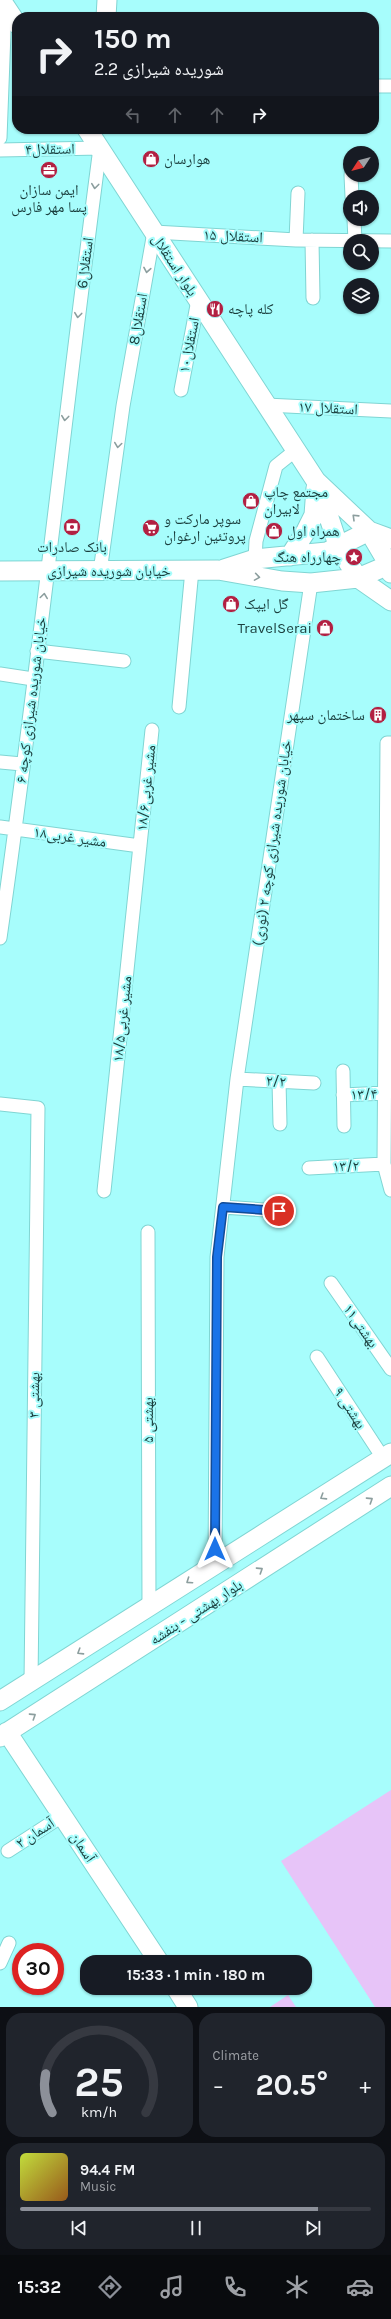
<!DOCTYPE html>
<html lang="en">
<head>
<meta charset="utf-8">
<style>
	:root { --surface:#171b24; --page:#20242c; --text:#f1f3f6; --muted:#9ea1a6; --line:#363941; --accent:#8c9099 }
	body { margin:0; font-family:Karla,"Noto Naskh Arabic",sans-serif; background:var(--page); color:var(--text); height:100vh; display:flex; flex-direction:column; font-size:15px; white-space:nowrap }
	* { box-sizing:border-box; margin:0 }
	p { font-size:13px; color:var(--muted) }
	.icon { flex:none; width:22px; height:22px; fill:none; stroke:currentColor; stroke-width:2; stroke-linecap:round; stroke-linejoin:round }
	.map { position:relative; height:2007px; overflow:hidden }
	.details { display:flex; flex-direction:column; gap:6px; padding:6px; background:#0d0f14; flex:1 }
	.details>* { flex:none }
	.top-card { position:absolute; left:12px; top:12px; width:367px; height:122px; border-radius:16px; box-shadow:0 1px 3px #0004; background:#171b24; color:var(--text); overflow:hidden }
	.needle { width:26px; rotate:234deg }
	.tools { position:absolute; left:343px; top:146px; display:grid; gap:8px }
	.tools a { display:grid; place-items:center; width:36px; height:36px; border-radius:50%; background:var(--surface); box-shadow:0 1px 3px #0004; font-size:20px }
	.speed { position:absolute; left:12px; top:1943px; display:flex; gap:8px; font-size:20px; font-weight:700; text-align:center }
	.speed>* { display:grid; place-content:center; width:52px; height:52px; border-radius:50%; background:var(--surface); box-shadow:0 1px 3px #0004; line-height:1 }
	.speed .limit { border:6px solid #d22; background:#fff; color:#111 }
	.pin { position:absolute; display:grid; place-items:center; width:34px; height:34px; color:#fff; margin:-17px; border:2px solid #fff; border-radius:50%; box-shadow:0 1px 4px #0007 }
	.me { position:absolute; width:44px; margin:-22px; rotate:0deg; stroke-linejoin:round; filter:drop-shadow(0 0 3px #0008) }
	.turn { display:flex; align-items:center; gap:14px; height:84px; padding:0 16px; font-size:18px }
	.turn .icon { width:52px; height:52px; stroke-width:2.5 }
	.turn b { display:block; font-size:28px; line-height:34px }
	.lanes { display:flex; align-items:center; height:38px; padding:0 16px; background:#0003; justify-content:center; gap:20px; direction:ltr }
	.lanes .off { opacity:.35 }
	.big { font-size:30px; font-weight:700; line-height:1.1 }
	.details .tile { flex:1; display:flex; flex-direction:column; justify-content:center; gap:6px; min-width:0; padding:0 14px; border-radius:16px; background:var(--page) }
	.details .dial { align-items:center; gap:0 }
	.dial svg { height:104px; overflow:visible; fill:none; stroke:var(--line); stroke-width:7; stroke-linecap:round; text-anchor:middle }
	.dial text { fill:var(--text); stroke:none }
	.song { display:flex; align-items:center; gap:12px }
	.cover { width:48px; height:48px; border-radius:6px; background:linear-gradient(135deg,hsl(70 70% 55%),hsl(30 70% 35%)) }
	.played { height:4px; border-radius:2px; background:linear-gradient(90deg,var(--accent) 85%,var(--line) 85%) }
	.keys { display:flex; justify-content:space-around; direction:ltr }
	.heat { display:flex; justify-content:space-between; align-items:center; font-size:22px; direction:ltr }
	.details .tiles { flex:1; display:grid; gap:6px; grid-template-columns:1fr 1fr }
	.tile:last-child { grid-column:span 2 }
	.trip { position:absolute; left:80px; top:1955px; width:232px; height:40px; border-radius:16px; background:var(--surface); box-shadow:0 1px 3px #0004; font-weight:700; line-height:40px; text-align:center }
	.tabs { display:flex; height:64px; justify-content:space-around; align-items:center; background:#090b0e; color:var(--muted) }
	.tabs .icon { width:28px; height:28px }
	.tabs .selected { color:var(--accent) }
	.tabs b { font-size:18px; color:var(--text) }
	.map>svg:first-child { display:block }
	.green { fill:#e7c4f8 }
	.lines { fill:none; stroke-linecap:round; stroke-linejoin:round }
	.street-casing { stroke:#80d5d3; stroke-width:15 }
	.secondary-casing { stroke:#80d5d3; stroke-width:21 }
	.street { stroke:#fff; stroke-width:13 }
	.secondary { stroke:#fff; stroke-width:19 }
	.oneway { stroke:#8c9e9e }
	.route-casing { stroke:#114b97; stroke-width:10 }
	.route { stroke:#1a73e8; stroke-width:7 }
	.labels { text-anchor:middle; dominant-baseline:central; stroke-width:4; stroke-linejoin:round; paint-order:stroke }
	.street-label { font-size:15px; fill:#1a3e3d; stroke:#a7fdfc }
	.poi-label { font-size:15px; fill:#1a3e3d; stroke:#a7fdfc; text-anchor:start }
</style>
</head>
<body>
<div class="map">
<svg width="391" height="2007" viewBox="0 0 391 2007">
	<rect width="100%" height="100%" fill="#a7fdfc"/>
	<path class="green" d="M 391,1790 L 391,2007 L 375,2007 L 281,1861 Z
		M 288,1995 L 296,2007 L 270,2007 Z"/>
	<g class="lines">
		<defs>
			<path id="street" d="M 374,86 L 391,86
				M 0,138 L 5,6
				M 0,150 L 100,148 C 65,411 38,675 0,938
				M 351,175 L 352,197
				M 354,219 L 355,241
				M 296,240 L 298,193
				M 312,240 L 313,298
				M 181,390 L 198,300
				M 266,405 L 391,411
				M 255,559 L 256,541 L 276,466 L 296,450
				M 100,572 L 123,406 L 154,232 L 296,240 L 391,241
				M 37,651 L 124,661
				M 0,674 L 33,679
				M 179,707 L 192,570
				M 391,743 L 387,743 L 384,1164 L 391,1190
				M 0,762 L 22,764
				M 0,827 L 140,846
				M 343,1071 L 344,1126
				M 237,1079 L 314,1083
				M 279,1081 L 280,1124
				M 343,1095 L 385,1093
				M 0,1104 L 38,1108 L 31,1682
				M 309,1168 L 384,1164
				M 104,1191 L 152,730
				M 223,1207 L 279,1211
				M 148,1232 L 149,1608
				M 331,1283 L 391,1369
				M 317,1357 L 383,1458
				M 215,1564 L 217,1257 L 237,1079 L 311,583
				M 8,1851 L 62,1816
				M 0,1963 L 9,1943"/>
			<path id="secondary" d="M 1,0 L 17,24
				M 106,17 L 107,0
				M 87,129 L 316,481 L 369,531 L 389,565 L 391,573
				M 318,484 L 339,548 L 358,578 L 391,601
				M 290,556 L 306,531 L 314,515 L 316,488
				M 224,569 L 255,559 L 327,552 L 369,531 L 391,539
				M 0,571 L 218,570 L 282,581 L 311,583 L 358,578 L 391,564
				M 0,1701 L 391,1453
				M 7,1732 L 159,1962
				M 0,1737 L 391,1486
				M 176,1988 L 188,2007"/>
		</defs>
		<use href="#street" class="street-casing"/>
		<use href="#secondary" class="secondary-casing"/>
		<use href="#street" class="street"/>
		<use href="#secondary" class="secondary"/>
	</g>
	<defs><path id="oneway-chevron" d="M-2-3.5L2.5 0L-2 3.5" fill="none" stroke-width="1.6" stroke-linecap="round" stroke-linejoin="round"/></defs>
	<g class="oneway">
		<use href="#oneway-chevron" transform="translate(95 186) rotate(97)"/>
		<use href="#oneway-chevron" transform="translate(147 270) rotate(100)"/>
		<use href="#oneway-chevron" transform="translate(78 315) rotate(97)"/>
		<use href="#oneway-chevron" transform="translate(65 418) rotate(97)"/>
		<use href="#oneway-chevron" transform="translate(118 445) rotate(98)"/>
		<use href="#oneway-chevron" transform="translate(355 517) rotate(-136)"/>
		<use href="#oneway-chevron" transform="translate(257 577) rotate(9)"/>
		<use href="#oneway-chevron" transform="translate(44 596) rotate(-82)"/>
		<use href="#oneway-chevron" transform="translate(323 1497) rotate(148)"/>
		<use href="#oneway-chevron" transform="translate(370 1500) rotate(-33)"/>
		<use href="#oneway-chevron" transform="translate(260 1570) rotate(-33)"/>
		<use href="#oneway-chevron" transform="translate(189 1581) rotate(146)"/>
		<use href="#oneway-chevron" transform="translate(80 1652) rotate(148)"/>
		<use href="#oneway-chevron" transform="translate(33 1716) rotate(-33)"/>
	</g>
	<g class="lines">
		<defs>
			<path id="route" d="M 215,1549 L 217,1257 L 223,1207 L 279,1211"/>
		</defs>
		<use href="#route" class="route-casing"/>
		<use href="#route" class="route"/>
	</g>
	<defs>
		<symbol id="shop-disc" viewBox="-11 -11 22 22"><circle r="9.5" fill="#b22042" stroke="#a7fdfc"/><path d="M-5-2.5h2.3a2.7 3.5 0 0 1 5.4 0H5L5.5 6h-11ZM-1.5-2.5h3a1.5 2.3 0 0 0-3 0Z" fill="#fff"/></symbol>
		<symbol id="office-disc" viewBox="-11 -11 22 22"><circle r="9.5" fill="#b22042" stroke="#a7fdfc"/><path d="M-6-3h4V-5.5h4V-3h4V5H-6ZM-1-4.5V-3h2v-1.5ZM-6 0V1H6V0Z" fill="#fff"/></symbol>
		<symbol id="restaurant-disc" viewBox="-11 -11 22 22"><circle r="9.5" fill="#b22042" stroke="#a7fdfc"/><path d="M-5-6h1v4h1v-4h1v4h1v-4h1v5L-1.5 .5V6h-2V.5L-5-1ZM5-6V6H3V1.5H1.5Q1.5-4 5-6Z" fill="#fff"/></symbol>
		<symbol id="bank-disc" viewBox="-11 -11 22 22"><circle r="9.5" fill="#b22042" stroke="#a7fdfc"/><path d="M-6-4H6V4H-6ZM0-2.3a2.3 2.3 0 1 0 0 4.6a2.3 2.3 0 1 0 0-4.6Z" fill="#fff"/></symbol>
		<symbol id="supermarket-disc" viewBox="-11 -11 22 22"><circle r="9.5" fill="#b22042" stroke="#a7fdfc"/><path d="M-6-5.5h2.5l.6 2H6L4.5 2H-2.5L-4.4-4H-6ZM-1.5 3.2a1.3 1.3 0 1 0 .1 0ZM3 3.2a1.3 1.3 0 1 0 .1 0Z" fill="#fff"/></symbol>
		<symbol id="sight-disc" viewBox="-11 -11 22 22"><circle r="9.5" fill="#b22042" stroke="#a7fdfc"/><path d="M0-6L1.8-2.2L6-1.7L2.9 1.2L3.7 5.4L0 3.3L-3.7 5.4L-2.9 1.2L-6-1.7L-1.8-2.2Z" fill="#fff"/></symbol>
		<symbol id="building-disc" viewBox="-11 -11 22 22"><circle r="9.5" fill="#b22042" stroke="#a7fdfc"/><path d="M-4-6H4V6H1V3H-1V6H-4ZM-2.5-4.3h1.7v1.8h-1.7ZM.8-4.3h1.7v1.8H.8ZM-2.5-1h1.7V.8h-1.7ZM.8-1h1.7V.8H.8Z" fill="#fff"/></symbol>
	</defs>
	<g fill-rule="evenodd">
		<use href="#shop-disc" x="141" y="149" width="20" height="20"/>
		<use href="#office-disc" x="39" y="160" width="20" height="20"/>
		<use href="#restaurant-disc" x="205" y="299" width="20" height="20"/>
		<use href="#shop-disc" x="241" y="491" width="20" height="20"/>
		<use href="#bank-disc" x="62" y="517" width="20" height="20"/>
		<use href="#supermarket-disc" x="141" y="518" width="20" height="20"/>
		<use href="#shop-disc" x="264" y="521" width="20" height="20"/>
		<use href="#sight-disc" x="344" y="547" width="20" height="20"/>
		<use href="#shop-disc" x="221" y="594" width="20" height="20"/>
		<use href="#shop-disc" x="315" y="618" width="20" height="20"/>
		<use href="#building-disc" x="368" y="705" width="20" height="20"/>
	</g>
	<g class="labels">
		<g class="street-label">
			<text transform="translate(50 149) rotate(-1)">استقلال۴</text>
			<text transform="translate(233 236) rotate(3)">۱۵ استقلال</text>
			<text transform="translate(85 263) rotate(-83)">استقلال6</text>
			<text transform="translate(175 265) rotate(57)">بلوار استقلال</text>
			<text transform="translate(138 319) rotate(-80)">استقلال8</text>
			<text transform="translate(189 345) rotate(-79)">استقلال۱۰</text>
			<text transform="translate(328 408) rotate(3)">۱۷ استقلال</text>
			<text x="109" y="571">خیابان شوریده شیرازی</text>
			<text transform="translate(31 700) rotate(-83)">خیابان شوریده شیرازی کوچه ۶</text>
			<text transform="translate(146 788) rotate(-84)">۱۸/۶مشیر غربی</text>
			<text transform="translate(70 837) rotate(8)">مشیر غربی۱۸</text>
			<text transform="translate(272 843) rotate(-82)">خیابان شوریده شیرازی کوچه ۲ (نوری)</text>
			<text transform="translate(122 1019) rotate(-84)">مشیر غربی۱۸/۵</text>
			<text transform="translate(276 1081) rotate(3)">۲/۲</text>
			<text transform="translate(364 1094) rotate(-2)">۱۳/۴</text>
			<text transform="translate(346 1166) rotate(-3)">۱۳/۲</text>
			<text transform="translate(361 1326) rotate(55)">بهشتی۱۱</text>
			<text transform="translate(34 1395) rotate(-89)">بهشتی ۳</text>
			<text transform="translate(350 1408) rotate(57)">بهشتی ۹</text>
			<text transform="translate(148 1420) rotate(-90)">بهشتی ۵</text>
			<text transform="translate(196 1612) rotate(-33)">بلوار بهشتی - بنفشه</text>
			<text transform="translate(35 1833) rotate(-33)">۲ آسمان</text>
			<text transform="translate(83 1847) rotate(57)">آسمان</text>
		</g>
		<g class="poi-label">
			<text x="164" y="159">هوارسان</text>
			<text x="49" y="190" text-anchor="middle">ایمن سازان<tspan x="49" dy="17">پسا مهر فارس</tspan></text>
			<text x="228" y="309">کله پاچه</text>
			<text x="264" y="492">مجتمع چاپ<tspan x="264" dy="17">لابيران</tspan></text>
			<text x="164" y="519">سوپر مارکت و<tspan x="164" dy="17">پروتئین ارغوان</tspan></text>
			<text x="287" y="531">همراه اول</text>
			<text x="72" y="547" text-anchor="middle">بانک صادرات</text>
			<text x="341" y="557" text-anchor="end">چهارراه هنگ</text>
			<text x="244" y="604">گل ایپک</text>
			<text x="312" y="628" text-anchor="end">TravelSerai</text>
			<text x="365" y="715" text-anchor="end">ساختمان سپهر</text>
		</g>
	</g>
</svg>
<div class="tools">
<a><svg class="needle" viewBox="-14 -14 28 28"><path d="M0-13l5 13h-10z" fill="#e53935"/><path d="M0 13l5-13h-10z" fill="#9ea1a6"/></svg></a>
<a><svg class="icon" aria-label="sound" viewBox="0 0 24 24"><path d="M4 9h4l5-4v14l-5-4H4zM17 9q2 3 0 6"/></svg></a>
<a><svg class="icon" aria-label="search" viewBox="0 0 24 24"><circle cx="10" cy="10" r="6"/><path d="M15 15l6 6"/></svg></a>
<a><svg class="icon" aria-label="layers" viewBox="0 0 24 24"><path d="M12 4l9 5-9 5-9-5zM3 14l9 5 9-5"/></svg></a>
</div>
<div class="speed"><div class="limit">30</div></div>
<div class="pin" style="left:279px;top:1211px;background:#d93025"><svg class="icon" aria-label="arrive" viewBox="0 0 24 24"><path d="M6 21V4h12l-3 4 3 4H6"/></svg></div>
<svg class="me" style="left:215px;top:1549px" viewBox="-20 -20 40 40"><path d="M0-17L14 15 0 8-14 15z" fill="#1a73e8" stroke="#fff" stroke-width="4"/></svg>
<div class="trip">15:33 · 1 min · 180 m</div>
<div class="top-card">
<div class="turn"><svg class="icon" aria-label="right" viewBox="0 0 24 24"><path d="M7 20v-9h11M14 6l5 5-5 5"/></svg><div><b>150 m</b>2.2 شوریده شیرازی</div></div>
<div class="lanes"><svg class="icon off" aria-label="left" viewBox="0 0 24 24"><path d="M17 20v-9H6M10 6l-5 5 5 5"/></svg><svg class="icon off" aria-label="ahead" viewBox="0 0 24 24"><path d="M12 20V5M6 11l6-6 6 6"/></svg><svg class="icon off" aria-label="ahead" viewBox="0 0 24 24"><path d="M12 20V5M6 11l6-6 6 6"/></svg><svg class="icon" aria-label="right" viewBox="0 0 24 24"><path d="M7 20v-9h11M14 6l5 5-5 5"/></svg></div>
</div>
</div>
<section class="details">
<div class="tiles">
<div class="tile dial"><svg viewBox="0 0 100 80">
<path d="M14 69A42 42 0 1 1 86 69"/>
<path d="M14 69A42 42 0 0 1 9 39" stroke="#8c9099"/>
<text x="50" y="56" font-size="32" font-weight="700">25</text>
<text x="50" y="72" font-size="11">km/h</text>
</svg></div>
<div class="tile"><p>Climate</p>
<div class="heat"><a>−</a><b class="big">20.5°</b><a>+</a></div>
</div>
<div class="tile">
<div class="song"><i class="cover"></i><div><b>94.4 FM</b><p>Music</p></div></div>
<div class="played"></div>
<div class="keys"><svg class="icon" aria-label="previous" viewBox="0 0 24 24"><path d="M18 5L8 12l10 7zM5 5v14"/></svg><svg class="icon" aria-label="pause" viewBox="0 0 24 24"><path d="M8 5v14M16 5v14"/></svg><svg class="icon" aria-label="next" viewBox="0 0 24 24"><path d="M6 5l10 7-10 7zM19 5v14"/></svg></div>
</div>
</div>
</section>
<nav class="tabs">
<b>15:32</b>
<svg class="icon selected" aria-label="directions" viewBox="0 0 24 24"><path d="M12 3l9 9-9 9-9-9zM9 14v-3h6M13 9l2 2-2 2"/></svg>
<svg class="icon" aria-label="music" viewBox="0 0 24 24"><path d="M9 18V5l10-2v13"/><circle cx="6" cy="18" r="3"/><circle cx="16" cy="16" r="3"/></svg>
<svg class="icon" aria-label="phone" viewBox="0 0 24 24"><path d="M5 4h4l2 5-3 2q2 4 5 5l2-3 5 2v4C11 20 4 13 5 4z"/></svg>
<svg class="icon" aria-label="climate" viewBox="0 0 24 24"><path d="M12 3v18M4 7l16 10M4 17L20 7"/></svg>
<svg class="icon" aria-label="car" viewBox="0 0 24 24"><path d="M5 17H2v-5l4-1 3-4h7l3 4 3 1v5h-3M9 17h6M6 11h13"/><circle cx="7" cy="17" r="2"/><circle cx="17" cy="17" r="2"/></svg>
</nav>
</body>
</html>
